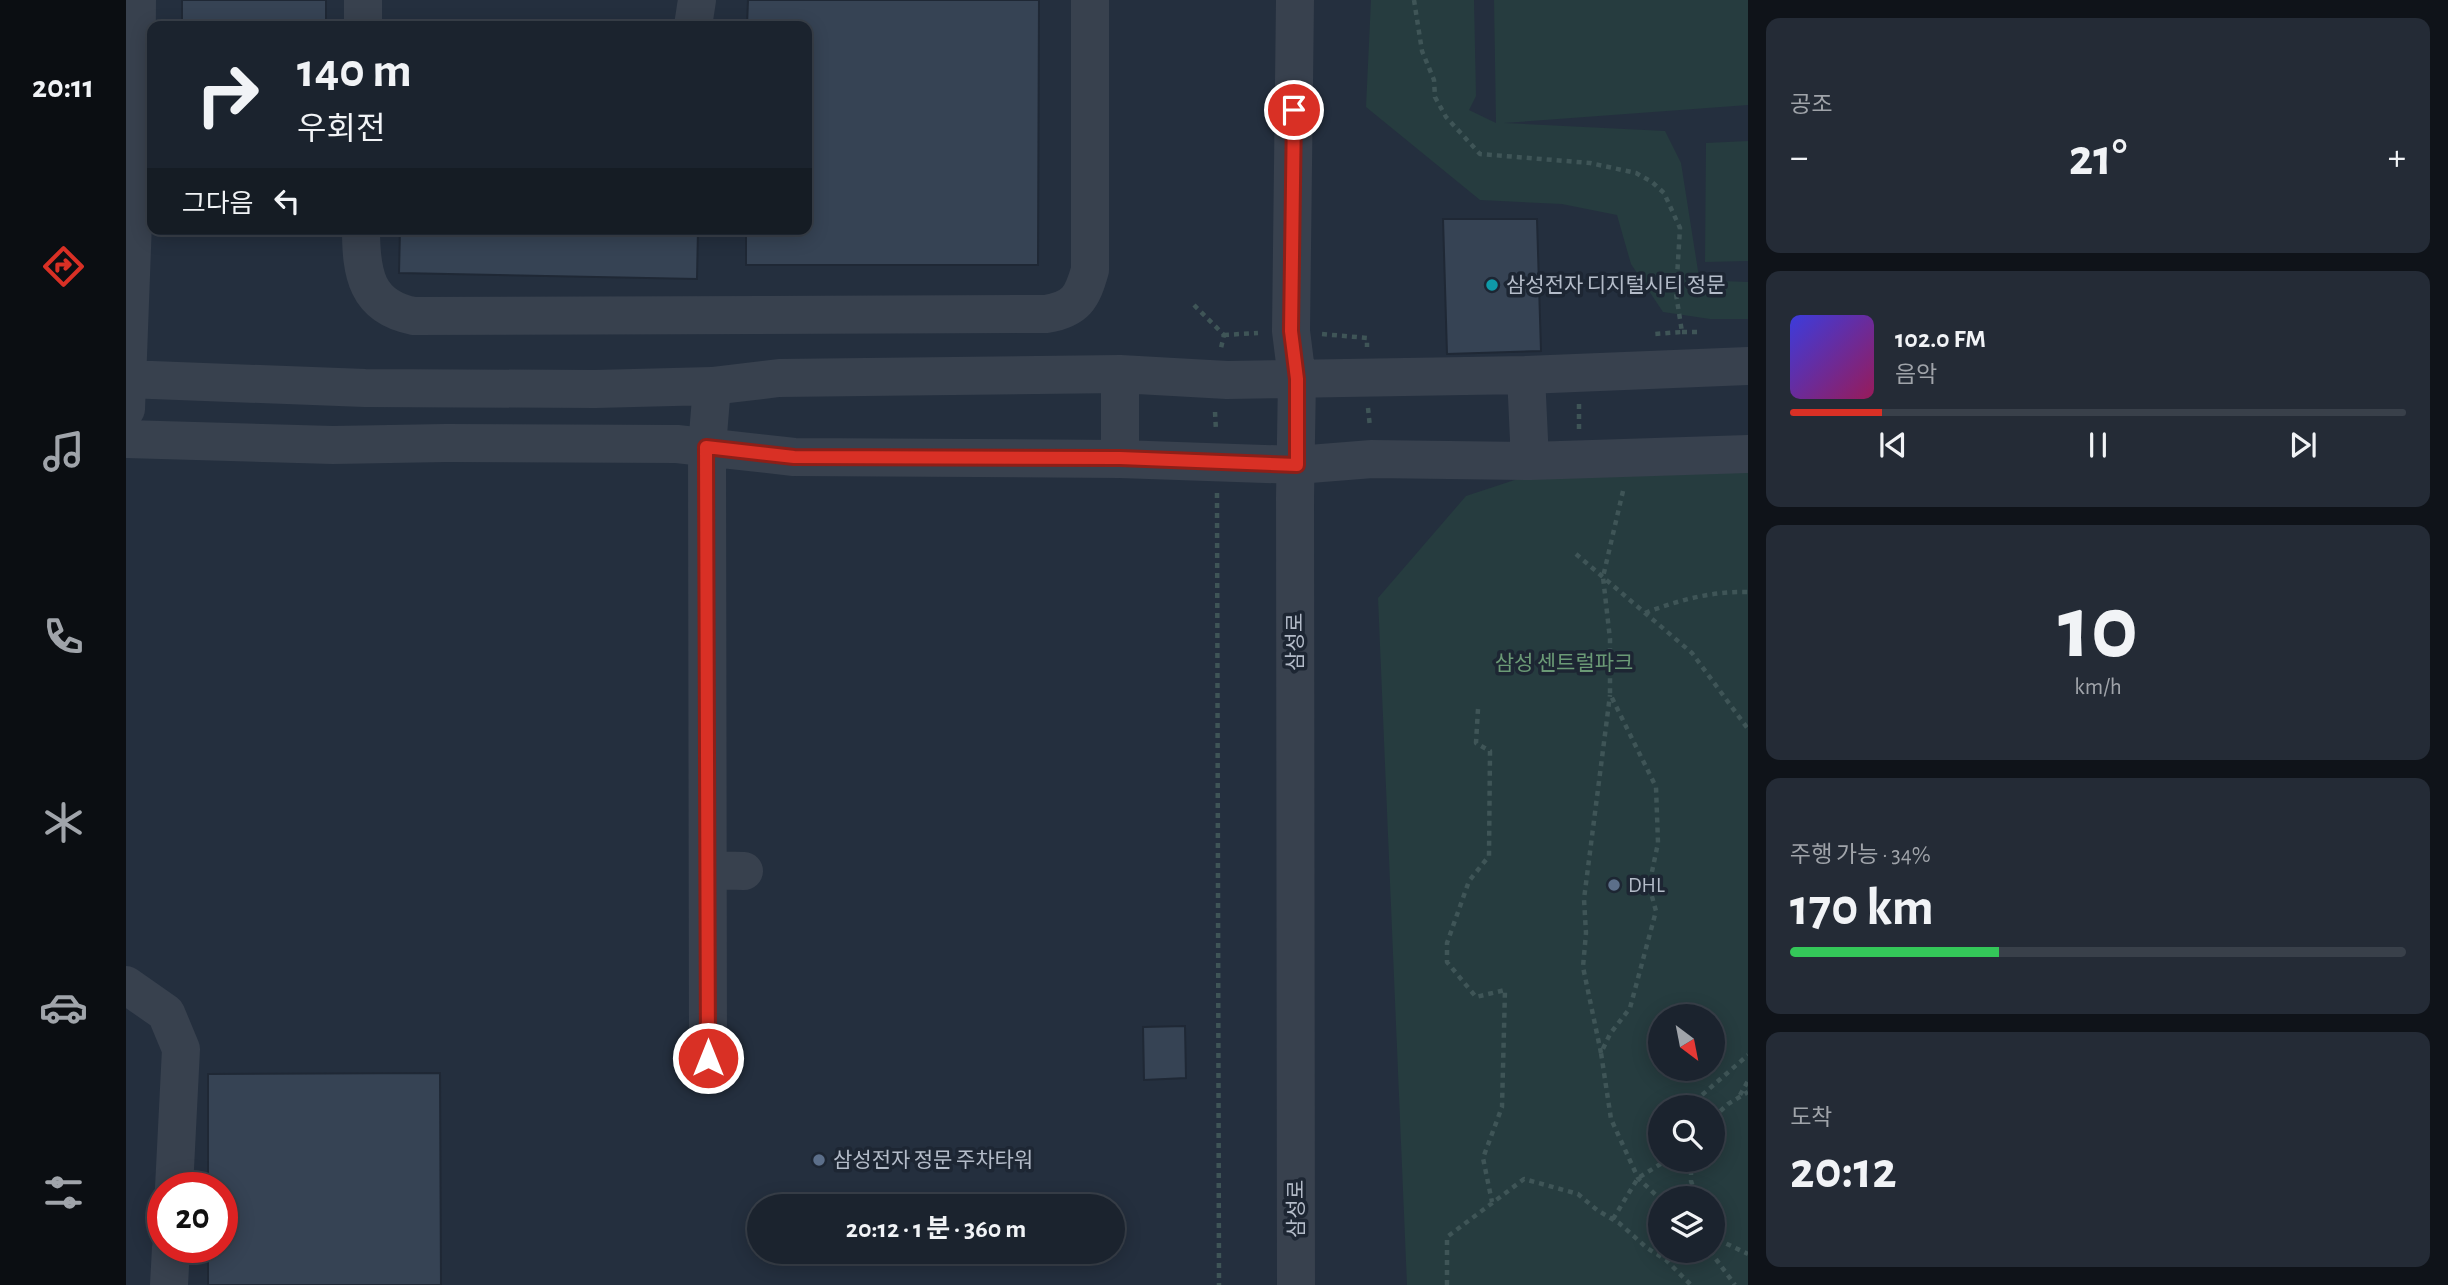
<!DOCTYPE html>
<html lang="ko">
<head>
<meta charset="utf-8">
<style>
	:root { --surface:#1b232e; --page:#242b36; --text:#f1f3f6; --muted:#a0a4aa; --line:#39404a; --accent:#d93025 }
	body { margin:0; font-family:"Alegreya Sans","Noto Sans KR",sans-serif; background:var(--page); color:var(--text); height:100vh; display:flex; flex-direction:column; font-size:26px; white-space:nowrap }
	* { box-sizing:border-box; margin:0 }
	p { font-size:23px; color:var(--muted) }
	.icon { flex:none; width:38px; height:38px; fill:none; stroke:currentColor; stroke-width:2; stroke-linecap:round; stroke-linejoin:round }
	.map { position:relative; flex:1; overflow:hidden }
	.panel { display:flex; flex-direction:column; gap:18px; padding:18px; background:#0f1319; width:700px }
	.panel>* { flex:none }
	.hud { position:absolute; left:21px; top:21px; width:665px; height:214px; border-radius:14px; box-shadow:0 4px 18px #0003,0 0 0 2px var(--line); background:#1b232e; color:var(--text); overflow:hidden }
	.needle { width:46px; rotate:148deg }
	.fabs { position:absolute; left:1522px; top:1004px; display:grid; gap:14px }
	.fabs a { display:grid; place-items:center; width:77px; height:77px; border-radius:50%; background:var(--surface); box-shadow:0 4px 18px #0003,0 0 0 2px var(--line); font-size:35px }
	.speed { position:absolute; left:21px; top:1172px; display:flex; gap:14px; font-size:35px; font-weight:700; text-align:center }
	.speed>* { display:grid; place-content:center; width:91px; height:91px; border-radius:50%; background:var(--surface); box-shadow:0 4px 18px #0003,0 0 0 2px var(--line); line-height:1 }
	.speed .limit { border:10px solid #d22; background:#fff; color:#111 }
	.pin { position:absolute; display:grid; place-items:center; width:60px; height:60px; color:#fff; margin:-30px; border:4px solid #fff; border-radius:50%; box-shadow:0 2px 7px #0007 }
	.me { position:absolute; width:77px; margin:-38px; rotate:0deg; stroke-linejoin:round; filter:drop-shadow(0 0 5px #0008) }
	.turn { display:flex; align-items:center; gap:24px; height:147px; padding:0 35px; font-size:32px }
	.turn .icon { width:91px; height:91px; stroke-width:2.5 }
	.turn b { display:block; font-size:49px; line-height:60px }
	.then { display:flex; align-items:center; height:66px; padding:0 35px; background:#0003; gap:14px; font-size:26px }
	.big { font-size:52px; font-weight:700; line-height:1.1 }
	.panel .card { flex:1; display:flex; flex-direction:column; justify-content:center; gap:10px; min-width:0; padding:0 24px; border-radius:14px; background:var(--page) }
	.panel .dial { align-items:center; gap:0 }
	.dial b { font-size:91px; line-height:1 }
	.song { display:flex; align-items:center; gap:21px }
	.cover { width:84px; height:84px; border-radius:10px; background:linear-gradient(135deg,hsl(240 70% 55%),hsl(330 70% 35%)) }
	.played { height:7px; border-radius:4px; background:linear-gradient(90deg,var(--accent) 15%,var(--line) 15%) }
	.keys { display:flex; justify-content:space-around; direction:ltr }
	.heat { display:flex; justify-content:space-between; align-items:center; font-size:38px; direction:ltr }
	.charge { height:10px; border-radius:5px; background:linear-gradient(90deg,#34c759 34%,var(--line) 0) }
	.trip { position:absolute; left:621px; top:1194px; width:378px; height:70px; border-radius:35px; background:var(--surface); box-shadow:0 4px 18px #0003,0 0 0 2px var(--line); font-weight:700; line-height:70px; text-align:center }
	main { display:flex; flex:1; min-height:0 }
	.tab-bar { display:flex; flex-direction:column; width:126px; justify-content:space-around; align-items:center; background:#0b0e12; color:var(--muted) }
	.tab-bar .icon { width:49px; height:49px }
	.tab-bar .selected { color:var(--accent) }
	.tab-bar b { font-size:32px; color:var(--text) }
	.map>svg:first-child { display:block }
	.green { fill:#263c3f; fill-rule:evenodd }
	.building { fill:#364354; stroke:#1f2835; stroke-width:2 }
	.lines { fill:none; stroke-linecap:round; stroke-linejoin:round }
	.path { stroke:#3f5557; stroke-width:4.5; stroke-dasharray:5 5; stroke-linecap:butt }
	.minor { stroke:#38414e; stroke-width:38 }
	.route-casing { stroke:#8d1f18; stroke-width:18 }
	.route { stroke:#d93025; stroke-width:12 }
	.culture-dot { fill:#0f9aa8; stroke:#1d2633; stroke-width:2.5 }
	.service-dot { fill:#5c6f8a; stroke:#1d2633; stroke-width:2.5 }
	.labels { text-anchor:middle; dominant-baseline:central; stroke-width:7; stroke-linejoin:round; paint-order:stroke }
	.poi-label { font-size:21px; fill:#b4bcc9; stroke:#1d2633; text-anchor:start }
	.street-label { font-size:21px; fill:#b4bcc9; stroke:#1d2633 }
	.park-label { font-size:21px; fill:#6b9a76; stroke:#1d2633 }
</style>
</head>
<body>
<main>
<nav class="tab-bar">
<b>20:11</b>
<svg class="icon selected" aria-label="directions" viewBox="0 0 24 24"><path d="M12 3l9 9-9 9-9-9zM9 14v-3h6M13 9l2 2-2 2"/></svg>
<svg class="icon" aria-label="music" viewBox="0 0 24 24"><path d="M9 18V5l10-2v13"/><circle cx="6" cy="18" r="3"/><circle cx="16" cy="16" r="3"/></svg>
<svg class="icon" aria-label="phone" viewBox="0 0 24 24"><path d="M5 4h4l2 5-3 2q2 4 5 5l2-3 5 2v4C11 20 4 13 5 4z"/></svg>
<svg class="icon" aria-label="climate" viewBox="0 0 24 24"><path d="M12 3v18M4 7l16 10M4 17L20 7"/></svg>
<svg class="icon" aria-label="car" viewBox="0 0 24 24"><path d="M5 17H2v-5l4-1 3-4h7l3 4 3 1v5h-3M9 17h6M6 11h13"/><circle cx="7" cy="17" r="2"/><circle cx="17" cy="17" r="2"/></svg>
<svg class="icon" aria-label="filters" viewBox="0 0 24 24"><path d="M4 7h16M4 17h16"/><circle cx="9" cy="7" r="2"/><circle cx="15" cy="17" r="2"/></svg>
</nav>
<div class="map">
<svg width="1622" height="1285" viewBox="0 0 1622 1285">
	<rect width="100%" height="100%" fill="#242f3e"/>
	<path class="green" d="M 1245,0 L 1348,0 L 1350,96 L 1343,110 L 1370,123 L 1368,0 L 1622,0 L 1622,105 L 1378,123 L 1539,131 L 1555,163 L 1573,277 L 1596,281 L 1622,282 L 1622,319 L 1584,319 L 1537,312 L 1505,264 L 1491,215 L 1436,204 L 1354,200 L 1240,107 Z
		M 1622,141 L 1622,261 L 1579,262 L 1580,143 Z
		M 1622,454 L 1622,1285 L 1281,1285 L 1252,598 L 1340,496 L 1452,459 ZM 1535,1017 L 1587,1017 L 1587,1069 L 1535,1069 ZM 1535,1108 L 1587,1108 L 1587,1160 L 1535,1160 ZM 1535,1199 L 1587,1199 L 1587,1251 L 1535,1251 Z"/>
	<path class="building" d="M 56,0 L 200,0 L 200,26 L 56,26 Z
		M 622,0 L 913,0 L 912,265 L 620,265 L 620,229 L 681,229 L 681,26 L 621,26 Z
		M 1317,219 L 1411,219 L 1415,351 L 1321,354 Z
		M 274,229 L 572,229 L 571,279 L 273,273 Z
		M 1059,1026 L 1060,1078 L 1018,1080 L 1017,1027 Z
		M 314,1073 L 315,1285 L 82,1285 L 82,1248 L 96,1248 L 96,1188 L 82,1188 L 82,1074 Z"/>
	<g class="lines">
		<path class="path" d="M 1288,0 L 1296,51 L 1308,80 L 1309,97 L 1320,117 L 1354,154 L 1464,163 L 1510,173 L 1526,182 L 1538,193 L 1554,228 L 1550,294 L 1556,332 L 1529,334
			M 1068,305 L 1098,335 L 1095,348
			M 1556,332 L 1576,332
			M 1196,334 L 1241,338 L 1241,347
			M 1098,335 L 1132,333
			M 1242,408 L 1244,427
			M 1089,412 L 1090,431
			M 1453,429 L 1453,403
			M 1497,491 L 1477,577 L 1484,639 L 1484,694 L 1530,787 L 1532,843 L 1523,886 L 1530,911 L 1504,1008 L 1484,1034 L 1475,1053 L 1485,1119 L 1512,1178 L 1535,1200
			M 1091,493 L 1093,1285
			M 1450,554 L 1566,653 L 1622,729
			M 1519,613 C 1553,600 1586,591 1622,592
			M 1352,709 L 1350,743 L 1364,751 L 1363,856 L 1343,881 L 1321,943 L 1321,962 L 1350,997 L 1379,990 L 1376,1107 L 1357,1158 L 1366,1202
			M 1475,1053 L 1457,967 L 1460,933 L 1458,899 L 1484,695
			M 1614,1095 L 1622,1081
			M 1561,1108 L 1622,1055
			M 1587,1118 L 1602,1104 L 1622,1092
			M 1565,1160 L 1565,1181 L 1571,1199
			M 1487,1219 L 1512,1178 L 1541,1160
			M 1587,1229 L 1599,1243 L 1622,1254
			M 1584,1251 L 1609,1285
			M 1321,1285 L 1321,1237 L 1398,1179 L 1452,1194 L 1471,1210 L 1493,1223 L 1521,1248 L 1540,1260 L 1565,1285"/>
		<path class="minor" d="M 1169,0 L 1165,331 L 1171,379 L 1169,498 L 1170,1285
			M 237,26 L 237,0
			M 567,26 L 571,0
			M 235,229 C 235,273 240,307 288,316 L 920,314 C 950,309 956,298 964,270 L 964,0
			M 994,374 L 994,459
			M 1400,375 L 1404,461
			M 0,379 L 239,388 L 469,389 L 586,386 L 653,378 L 994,374 L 1101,380 L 1400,375 L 1622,366
			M 0,409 L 10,141 L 11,0
			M 0,439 L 207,445 L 320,443 L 551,444 L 668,457 L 994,459 L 1171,465 L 1246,459 L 1404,461 L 1622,454
			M 582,870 L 618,871
			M 0,985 L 40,1013 L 55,1049 L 48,1188
			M 582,1058 L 581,447 L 586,386
			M 43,1285 L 45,1248"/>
	</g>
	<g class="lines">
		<defs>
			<path id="route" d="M 582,1058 L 580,447 L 668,457 L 994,458 L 1171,465 L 1171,379 L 1165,331 L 1168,110"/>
		</defs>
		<use href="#route" class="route-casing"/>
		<use href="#route" class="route"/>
	</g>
	<circle class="culture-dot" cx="1366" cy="285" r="7"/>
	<g class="service-dot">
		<circle cx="1488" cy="885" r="7"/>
		<circle cx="693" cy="1160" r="7"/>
	</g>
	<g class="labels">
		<g class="poi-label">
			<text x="1380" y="285">삼성전자 디지털시티 정문</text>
			<text x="1502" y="885">DHL</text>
			<text x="707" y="1160">삼성전자 정문 주차타워</text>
		</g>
		<g class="street-label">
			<text transform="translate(1169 642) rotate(-90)">삼성로</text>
			<text transform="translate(1170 1209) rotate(-90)">삼성로</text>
		</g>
		<g class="park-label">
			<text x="1438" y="663">삼성 센트럴파크</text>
		</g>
	</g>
</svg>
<div class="fabs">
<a><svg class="needle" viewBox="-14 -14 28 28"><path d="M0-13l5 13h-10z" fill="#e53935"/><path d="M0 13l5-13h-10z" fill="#a0a4aa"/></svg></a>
<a><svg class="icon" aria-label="search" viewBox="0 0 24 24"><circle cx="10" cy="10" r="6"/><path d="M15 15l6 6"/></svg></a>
<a><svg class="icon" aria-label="layers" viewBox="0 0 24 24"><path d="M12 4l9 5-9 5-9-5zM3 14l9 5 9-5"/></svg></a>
</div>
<div class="speed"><div class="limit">20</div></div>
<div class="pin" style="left:1168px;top:110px;background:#d93025"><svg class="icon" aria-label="arrive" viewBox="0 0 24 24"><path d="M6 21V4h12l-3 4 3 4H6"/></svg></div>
<svg class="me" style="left:582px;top:1058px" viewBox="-20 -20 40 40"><circle r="17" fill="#d93025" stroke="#fff" stroke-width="3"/><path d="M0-11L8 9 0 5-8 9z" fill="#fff"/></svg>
<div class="trip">20:12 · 1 분 · 360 m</div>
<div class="hud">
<div class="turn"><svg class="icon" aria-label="right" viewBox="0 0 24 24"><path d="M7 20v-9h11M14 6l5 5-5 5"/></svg><div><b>140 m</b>우회전</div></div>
<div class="then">그다음<svg class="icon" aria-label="left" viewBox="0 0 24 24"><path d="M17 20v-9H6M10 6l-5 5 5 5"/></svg></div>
</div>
</div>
<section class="panel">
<div class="card"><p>공조</p>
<div class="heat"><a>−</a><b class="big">21°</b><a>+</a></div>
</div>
<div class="card">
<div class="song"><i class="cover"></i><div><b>102.0 FM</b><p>음악</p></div></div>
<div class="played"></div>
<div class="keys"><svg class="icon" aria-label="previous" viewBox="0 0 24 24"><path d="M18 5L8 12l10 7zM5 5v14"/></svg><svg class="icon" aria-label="pause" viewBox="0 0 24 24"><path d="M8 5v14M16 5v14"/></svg><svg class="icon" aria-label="next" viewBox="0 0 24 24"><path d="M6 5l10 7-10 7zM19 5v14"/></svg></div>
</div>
<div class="card dial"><b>10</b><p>km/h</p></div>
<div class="card"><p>주행 가능 · 34%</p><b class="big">170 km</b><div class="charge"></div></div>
<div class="card"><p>도착</p><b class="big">20:12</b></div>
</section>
</main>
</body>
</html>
